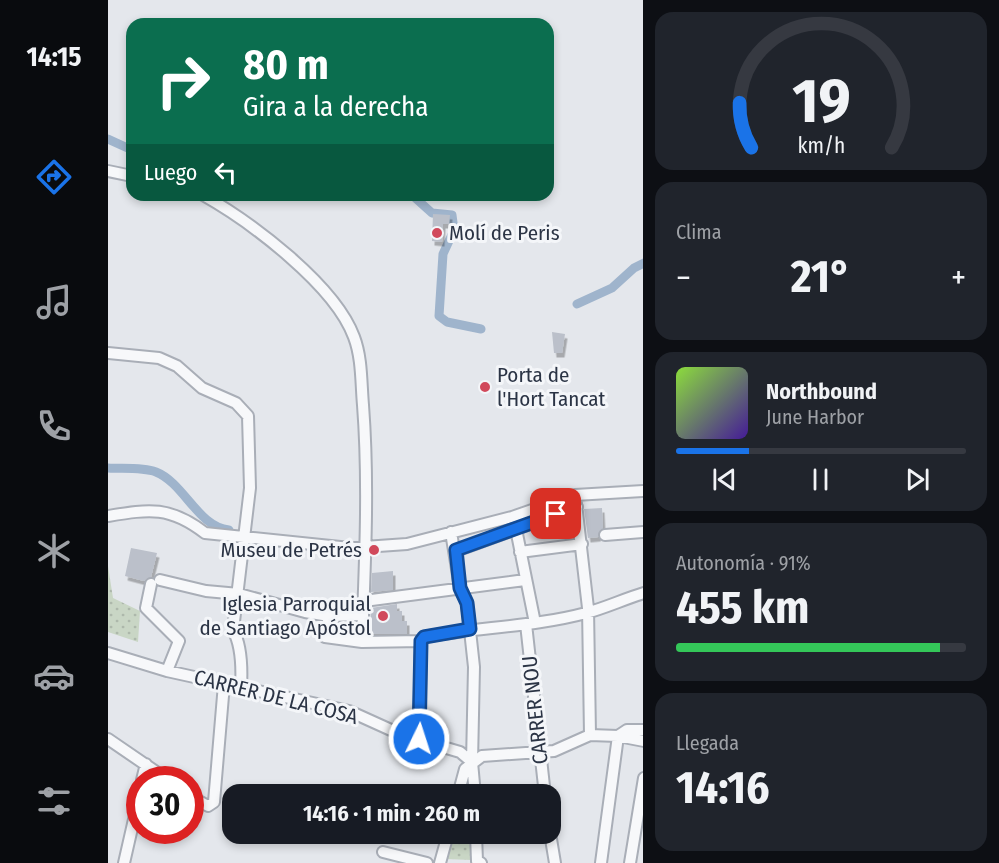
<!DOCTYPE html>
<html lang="es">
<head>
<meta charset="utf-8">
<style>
	:root { --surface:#171b24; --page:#20242c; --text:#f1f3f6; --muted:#9ea1a6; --line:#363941; --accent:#1a73e8 }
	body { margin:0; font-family:"Fira Sans Condensed",sans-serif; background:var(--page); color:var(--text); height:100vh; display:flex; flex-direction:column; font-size:22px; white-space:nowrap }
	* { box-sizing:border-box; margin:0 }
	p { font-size:20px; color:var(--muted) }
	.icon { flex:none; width:33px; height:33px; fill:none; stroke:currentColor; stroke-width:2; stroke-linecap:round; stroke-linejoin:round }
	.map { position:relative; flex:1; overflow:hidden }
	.sheet { display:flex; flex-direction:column; gap:12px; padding:12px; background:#0d0f14; width:356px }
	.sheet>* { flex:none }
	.banner { position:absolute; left:18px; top:18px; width:428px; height:183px; border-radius:18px; box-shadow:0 3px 9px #0003; background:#0b6e4f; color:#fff; overflow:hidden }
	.speed { position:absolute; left:18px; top:766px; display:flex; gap:12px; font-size:30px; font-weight:700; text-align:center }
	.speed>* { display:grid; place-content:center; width:78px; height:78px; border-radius:50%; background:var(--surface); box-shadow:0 3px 9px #0003; line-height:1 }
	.speed .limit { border:9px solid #d22; background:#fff; color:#111 }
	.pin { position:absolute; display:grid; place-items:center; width:51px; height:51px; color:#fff; margin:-26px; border-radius:12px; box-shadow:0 3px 9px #0006 }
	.me { position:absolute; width:66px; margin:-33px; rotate:4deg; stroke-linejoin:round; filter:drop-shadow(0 0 4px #0008) }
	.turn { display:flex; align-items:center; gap:21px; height:126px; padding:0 18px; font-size:27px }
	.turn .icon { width:78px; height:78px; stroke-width:2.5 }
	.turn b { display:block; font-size:42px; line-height:51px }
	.then { display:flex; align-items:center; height:57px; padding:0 18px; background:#0003; gap:12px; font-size:22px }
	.big { font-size:45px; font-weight:700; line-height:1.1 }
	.sheet .card { flex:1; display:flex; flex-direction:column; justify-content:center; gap:9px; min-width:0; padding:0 21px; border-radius:18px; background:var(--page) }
	.sheet .dial { align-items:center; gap:0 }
	.dial svg { height:156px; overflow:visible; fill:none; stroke:var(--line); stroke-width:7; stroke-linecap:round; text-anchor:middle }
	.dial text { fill:var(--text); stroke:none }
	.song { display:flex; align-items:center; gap:18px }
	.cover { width:72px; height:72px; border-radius:9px; background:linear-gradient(135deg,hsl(90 70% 55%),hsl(260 70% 35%)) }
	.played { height:6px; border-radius:3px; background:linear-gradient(90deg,var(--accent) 25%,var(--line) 25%) }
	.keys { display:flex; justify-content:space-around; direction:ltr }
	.heat { display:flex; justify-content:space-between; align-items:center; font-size:33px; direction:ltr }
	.charge { height:9px; border-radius:4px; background:linear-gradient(90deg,#34c759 91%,var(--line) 0) }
	.trip { position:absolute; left:114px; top:784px; width:339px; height:60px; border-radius:18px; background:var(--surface); box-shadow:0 3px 9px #0003; font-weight:700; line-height:60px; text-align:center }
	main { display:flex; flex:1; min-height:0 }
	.dock { display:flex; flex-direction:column; width:108px; justify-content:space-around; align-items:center; background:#090b0e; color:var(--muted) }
	.dock .icon { width:42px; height:42px }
	.dock .current { color:var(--accent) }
	.dock b { font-size:27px; color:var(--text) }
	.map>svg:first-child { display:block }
	.park { fill:url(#park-dots) }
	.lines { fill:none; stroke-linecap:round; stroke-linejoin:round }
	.canal { stroke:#9fb4cc; stroke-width:9 }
	.building { fill:#bbc0ca; filter:url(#shadow) }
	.street-casing { stroke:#a9aeb7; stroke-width:14 }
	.street { stroke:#f7f8fa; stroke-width:10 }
	.route-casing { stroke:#114b97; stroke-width:15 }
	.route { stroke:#1a73e8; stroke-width:10 }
	.poi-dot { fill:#d1495b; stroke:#f4f6f9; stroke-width:2 }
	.labels { text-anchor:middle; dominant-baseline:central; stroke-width:6; stroke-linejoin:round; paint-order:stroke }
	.poi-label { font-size:21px; fill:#2b3445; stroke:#f4f6f9; text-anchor:start }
	.street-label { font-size:21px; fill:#2b3445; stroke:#f4f6f9 }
</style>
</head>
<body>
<main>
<nav class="dock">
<b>14:15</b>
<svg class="icon current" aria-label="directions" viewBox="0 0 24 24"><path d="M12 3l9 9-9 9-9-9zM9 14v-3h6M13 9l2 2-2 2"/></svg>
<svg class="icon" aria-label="music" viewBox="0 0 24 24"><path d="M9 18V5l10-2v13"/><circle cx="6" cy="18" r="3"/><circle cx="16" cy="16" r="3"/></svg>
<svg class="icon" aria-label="phone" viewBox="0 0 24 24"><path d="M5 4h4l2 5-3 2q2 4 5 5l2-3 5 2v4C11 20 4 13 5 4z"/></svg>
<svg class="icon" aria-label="climate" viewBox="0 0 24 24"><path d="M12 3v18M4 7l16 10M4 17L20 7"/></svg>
<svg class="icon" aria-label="car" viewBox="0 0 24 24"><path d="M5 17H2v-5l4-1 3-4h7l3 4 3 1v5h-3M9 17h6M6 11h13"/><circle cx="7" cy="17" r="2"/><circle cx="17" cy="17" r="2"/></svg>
<svg class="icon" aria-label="filters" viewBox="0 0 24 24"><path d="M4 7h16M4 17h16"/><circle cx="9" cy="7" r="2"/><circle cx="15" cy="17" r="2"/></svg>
</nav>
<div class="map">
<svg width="536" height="863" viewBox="0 0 536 863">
	<defs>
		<pattern id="park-dots" width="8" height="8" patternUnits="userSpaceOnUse" patternTransform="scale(1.5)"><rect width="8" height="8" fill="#c9d6c5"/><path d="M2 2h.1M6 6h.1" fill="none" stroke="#adb8ab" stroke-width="1.8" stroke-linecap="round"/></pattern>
		<filter id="shadow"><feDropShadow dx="2.5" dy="4.5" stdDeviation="0" flood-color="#0004"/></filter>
	</defs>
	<rect width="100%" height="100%" fill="#e4e7ec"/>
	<path class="park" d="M 0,566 L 5,598 L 32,611 L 30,642 L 0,632 Z
		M 344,834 L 361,834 L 363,860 L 338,859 Z"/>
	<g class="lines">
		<path class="canal" d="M 0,139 L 24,150
			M 304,195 L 324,213 L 344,215 L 346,230 L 335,254 L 331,316 L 339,322 L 373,329
			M 469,304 L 504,288 L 526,268 L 536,263
			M 0,468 C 14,469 34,467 48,472 C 76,483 90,527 121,530"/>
	</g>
	<path class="building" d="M 325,214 L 342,215 L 341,224 L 335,224 L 334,242 L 324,241 Z
		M 444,332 L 457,334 L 454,353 L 446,353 Z
		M 494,508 L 495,528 L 490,537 L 480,538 L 476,509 Z
		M 23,548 L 49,553 L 43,577 L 36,581 L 17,576 Z
		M 285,571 L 285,590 L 263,592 L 264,573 Z
		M 289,604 L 289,611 L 294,611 L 294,621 L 299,621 L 299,634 L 262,634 L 263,608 Z"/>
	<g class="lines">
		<defs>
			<path id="street" d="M 0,171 L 24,176
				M 95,195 C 143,222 227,285 246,337 C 254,358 253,382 255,405 C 261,484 257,563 254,642
				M 0,353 L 51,358 L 69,366 L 94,388 L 128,403 L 140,416 L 142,488 L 125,630 C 134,646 134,669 133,687
				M 467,495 L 480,608 L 482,735
				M 0,516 C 42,509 62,506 97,533 L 242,548 L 299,544 L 404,517 L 467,495 L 536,491
				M 408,529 L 427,623
				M 343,532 L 352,588 L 359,603 L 366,667 L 364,762 L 367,795
				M 497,535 L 536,532
				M 348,551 L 469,507
				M 412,552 L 474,544
				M 52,580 L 98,591 L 131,594 L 197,612 L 221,616 L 255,615
				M 43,584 L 38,608 L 71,641 L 59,671
				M 256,601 L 417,580
				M 221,616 L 217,637 L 254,642 L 313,641 L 316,637 C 370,627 426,627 478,613 C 497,608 516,599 536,593
				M 418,624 L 437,795
				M 0,653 L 59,671 L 241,711 L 294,735 L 352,752 L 364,762
				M 510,736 L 519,730 L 536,730
				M 0,739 L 60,780
				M 311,739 L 313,641
				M 34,780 L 38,764
				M 350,795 L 357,769 L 374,756 L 446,751 L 482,735 L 510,736 L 536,741
				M 82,796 L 100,806 L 106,802 L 116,684
				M 442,833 L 447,863
				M 368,834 L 369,861 L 373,863
				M 275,852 L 319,863
				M 16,863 L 32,793
				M 332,863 L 340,834
				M 493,863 L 510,736
				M 522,863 L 536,778"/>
		</defs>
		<use href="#street" class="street-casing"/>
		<use href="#street" class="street"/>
	</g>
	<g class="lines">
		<defs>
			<path id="route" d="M 311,739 L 313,641 L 316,637 L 362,629 L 359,603 L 352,588 L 348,550 L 448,514"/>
		</defs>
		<use href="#route" class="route-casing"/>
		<use href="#route" class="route"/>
	</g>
	<g class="poi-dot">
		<circle cx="329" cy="233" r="6"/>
		<circle cx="377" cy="387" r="6"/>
		<circle cx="266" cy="550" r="6"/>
		<circle cx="275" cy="616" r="6"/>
	</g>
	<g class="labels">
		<g class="poi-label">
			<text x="341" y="233">Molí de Peris</text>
			<text x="389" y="375">Porta de<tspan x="389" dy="24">l'Hort Tancat</tspan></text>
			<text x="254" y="550" text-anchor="end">Museu de Petrés</text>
			<text x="263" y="604" text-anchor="end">Iglesia Parroquial<tspan x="263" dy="24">de Santiago Apóstol</tspan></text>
		</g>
		<g class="street-label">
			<text transform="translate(168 697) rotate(14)">CARRER DE LA COSA</text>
			<text transform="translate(427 710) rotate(-96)">CARRER NOU</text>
		</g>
	</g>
</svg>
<div class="speed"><div class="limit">30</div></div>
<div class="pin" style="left:448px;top:514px;background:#d93025"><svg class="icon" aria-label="arrive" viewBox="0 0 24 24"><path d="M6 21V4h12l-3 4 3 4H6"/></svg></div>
<svg class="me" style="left:311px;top:739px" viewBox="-20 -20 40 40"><circle r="17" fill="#1a73e8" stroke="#fff" stroke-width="3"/><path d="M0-11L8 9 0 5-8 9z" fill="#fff"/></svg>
<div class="trip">14:16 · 1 min · 260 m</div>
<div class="banner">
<div class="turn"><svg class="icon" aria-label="right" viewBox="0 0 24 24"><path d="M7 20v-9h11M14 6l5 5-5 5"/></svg><div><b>80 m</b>Gira a la derecha</div></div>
<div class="then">Luego<svg class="icon" aria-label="left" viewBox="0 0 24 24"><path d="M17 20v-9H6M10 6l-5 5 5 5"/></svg></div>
</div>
</div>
<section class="sheet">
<div class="card dial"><svg viewBox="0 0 100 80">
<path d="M14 69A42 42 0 1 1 86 69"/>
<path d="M14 69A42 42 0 0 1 8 46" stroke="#1a73e8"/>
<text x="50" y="56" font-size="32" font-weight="700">19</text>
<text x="50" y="72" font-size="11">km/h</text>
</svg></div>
<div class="card"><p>Clima</p>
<div class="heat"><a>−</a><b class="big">21°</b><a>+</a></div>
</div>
<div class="card">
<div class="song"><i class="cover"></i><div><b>Northbound</b><p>June Harbor</p></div></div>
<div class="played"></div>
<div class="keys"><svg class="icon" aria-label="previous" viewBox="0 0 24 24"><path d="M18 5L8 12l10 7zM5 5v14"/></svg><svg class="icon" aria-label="pause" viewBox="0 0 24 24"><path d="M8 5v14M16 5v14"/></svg><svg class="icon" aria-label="next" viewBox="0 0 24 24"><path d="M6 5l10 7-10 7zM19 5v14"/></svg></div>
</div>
<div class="card"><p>Autonomía · 91%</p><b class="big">455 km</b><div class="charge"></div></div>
<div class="card"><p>Llegada</p><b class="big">14:16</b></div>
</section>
</main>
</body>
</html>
